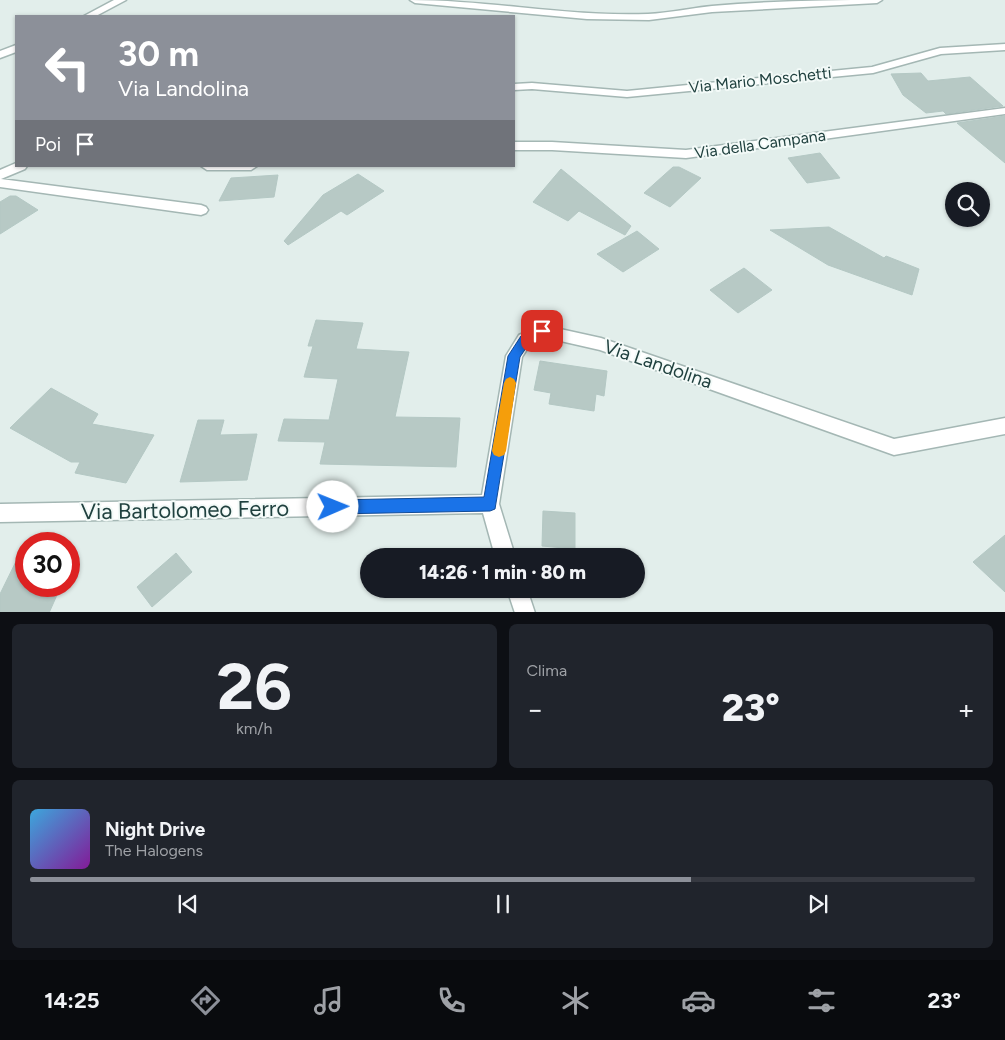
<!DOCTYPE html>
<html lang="it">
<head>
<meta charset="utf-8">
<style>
	:root { --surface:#171b24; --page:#20242c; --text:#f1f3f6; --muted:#9ea1a6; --line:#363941; --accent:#8c9099 }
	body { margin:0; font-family:Figtree,sans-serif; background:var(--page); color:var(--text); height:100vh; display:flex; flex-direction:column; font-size:19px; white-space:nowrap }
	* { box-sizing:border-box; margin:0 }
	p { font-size:16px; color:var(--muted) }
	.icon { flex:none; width:28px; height:28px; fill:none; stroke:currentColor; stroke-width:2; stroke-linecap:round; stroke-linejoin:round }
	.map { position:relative; height:612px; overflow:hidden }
	.side { display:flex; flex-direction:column; gap:12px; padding:12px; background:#0d0f14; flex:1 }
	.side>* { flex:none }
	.guide { position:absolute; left:15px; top:15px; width:500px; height:152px; border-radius:0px; box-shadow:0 1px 4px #0004; background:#8c9099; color:#fff; overflow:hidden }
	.buttons { position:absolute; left:945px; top:182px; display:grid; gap:10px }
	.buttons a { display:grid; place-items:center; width:45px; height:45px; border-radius:50%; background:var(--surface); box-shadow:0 1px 4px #0004; font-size:25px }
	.speed { position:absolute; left:15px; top:532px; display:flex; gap:10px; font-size:25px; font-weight:700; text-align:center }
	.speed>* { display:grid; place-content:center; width:65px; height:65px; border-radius:50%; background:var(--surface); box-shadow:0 1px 4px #0004; line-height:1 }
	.speed .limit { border:8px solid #d22; background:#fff; color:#111 }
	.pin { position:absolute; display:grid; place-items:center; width:42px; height:42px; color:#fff; margin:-21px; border-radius:10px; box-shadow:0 2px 8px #0006 }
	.me { position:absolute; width:55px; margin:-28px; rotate:89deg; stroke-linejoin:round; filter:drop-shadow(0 0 4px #0008) }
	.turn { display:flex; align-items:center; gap:18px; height:105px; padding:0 20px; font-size:22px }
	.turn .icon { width:65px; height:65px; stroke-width:2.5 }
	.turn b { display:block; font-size:35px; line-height:42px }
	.then { display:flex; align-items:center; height:48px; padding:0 20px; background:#0003; gap:10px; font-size:19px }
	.big { font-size:38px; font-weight:800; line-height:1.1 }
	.side .tile { flex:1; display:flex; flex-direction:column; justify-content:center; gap:8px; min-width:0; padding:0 18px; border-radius:8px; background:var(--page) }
	.side .dial { align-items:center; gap:0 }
	.dial b { font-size:65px; line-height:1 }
	.song { display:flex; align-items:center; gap:15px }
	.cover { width:60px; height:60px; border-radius:8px; background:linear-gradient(135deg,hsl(200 70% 55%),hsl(290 70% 35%)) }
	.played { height:5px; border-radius:2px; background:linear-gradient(90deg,var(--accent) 70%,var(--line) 70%) }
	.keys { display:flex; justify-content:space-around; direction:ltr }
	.heat { display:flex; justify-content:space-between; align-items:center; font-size:28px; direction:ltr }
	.side .tiles { flex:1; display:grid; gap:12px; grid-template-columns:1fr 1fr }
	.tile:last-child { grid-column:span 2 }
	.trip { position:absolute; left:360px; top:548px; width:285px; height:50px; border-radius:25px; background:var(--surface); box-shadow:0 1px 4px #0004; font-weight:800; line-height:50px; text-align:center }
	.menu { display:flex; height:80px; justify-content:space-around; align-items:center; background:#090b0e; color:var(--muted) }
	.menu .icon { width:35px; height:35px }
	.menu .selected { color:var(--accent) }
	.menu b { font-size:22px; color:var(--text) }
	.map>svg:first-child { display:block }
	.building { fill:#b7c9c5; stroke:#b4c8c4 }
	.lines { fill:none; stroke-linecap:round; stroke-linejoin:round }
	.minor-casing { stroke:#a4b7b4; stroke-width:3 }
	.minor { fill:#fff; fill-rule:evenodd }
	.route { fill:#1a73e8; stroke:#114b97 }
	.slow { fill:#f59e0b }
	.labels { text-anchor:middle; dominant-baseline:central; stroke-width:4; stroke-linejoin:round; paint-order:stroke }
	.far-street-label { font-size:16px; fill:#20413f; stroke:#f3faf8 }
	.street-label { font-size:19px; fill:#20413f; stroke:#f3faf8 }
	.near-street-label { font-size:22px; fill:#20413f; stroke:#f3faf8 }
</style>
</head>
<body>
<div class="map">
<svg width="1005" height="613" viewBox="0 0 1005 613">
	<rect width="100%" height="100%" fill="#e2eeeb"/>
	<path class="building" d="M 921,73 L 928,81 L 970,77 L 1003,106 L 946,114 L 943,111 L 926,113 L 903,95 L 891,74 Z
		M 1005,116 L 1005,163 L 957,123 Z
		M 820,153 L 840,178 L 807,183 L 788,158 Z
		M 673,167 L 679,167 L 701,178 L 670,207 L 644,193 Z
		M 561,169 L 631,226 L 625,235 L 579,211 L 568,221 L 533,202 Z
		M 358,174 L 384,191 L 347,215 L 341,211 L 288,245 L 284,241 L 323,195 Z
		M 278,175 L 274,197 L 219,201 L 231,178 Z
		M 10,196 L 16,196 L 38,210 L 0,234 L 0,202 Z
		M 829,227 L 884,258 L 886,256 L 919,269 L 912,295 L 828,265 L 770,230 Z
		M 637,231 L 659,249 L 623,272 L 597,254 Z
		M 744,268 L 772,290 L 738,313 L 710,290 Z
		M 316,320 L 363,323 L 356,349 L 409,352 L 395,417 L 460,418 L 456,467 L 320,464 L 325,442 L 278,441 L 284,419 L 329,420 L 338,379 L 304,377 L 313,346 L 308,346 Z
		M 540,361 L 607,371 L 604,396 L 596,394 L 594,411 L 549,404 L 551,393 L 534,390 Z
		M 51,388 L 98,414 L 92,424 L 154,435 L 126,483 L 75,473 L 80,462 L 71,462 L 10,428 Z
		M 198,420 L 224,420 L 220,435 L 257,434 L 247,480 L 180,482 Z
		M 543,511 L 575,513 L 575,549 L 542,546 Z
		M 1005,535 L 1005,592 L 973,562 Z
		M 26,541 L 26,586 L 61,586 L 49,613 L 0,613 L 0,594 Z
		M 176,553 L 192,572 L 152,607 L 137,587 Z"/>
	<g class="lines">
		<defs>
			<path id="minor" d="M 114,0 L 126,0 L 96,16 L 84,16 Z
				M 410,0 C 490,0 568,17 648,14 C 669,13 691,8 712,6 C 768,1 825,0 882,0 L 877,3 L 712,12 L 649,20 L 587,19 L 415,3 Z
				M 1005,44 L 1005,50 L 941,54 L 873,73 L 627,97 L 532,89 L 514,90 L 514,84 L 532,83 L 627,91 L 872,67 L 940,48 Z
				M 16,45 L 16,52 L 0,58 L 0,51 Z
				M 1005,108 L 1005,114 L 686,158 L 552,150 L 514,150 L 514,142 L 552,142 L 686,150 Z
				M 16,163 L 16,166 L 27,166 L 25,169 L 1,179 L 201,205 L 206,207 L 208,210 L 206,213 L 201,215 L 0,187 L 0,170 Z
				M 201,166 L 257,166 L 251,170 L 207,170 Z
				M 542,325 L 601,338 L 894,439 L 1005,418 L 1005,434 L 894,455 L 600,350 L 543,337 L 531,343 L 522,357 L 499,504 L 515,556 L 495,556 L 483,513 L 0,522 L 0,504 L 482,495 L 506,356 L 519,335 Z
				M 507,589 L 527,589 L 535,613 L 515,613 Z"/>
		</defs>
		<use href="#minor" class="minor-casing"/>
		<use href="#minor" class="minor"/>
	</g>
	<path class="route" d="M 542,327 L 546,328 L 547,331 L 546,335 L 530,342 L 520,357 L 495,509 L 490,511 L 333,514 L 328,512 L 326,507 L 328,502 L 333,500 L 484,497 L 508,356 L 521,336 Z"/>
	<path class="slow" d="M 510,377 L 514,379 L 516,383 L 506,451 L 504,455 L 499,457 L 494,455 L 492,451 L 504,383 L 506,379 Z"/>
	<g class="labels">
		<g class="far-street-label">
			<text transform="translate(760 80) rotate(-6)">Via Mario Moschetti</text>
			<text transform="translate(760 144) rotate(-8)">Via della Campana</text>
		</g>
		<g class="street-label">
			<text transform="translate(658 364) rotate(19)">Via Landolina</text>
		</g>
		<g class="near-street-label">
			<text transform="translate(185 510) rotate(-1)">Via Bartolomeo Ferro</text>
		</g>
	</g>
</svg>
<div class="buttons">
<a><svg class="icon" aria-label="search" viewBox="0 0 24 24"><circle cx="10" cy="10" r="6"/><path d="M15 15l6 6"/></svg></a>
</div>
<div class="speed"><div class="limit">30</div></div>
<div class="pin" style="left:542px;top:331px;background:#d93025"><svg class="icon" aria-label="arrive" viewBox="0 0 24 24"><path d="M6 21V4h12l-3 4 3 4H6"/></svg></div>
<svg class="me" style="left:333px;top:507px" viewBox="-20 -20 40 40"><circle r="19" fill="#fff"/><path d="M0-13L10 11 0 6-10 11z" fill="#1a73e8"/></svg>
<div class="trip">14:26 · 1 min · 80 m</div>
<div class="guide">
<div class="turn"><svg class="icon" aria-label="left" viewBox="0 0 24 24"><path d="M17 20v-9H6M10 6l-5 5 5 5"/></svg><div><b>30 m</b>Via Landolina</div></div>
<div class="then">Poi<svg class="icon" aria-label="arrive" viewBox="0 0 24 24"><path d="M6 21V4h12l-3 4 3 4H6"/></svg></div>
</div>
</div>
<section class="side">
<div class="tiles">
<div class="tile dial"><b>26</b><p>km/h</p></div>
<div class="tile"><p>Clima</p>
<div class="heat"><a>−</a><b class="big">23°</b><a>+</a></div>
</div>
<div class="tile">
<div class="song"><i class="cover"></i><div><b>Night Drive</b><p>The Halogens</p></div></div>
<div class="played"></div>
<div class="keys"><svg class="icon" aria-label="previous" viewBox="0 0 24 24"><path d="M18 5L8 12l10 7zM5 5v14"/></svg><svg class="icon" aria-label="pause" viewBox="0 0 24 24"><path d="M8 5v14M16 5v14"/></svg><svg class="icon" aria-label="next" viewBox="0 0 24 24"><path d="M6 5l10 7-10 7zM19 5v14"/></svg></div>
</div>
</div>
</section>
<nav class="menu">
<b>14:25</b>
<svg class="icon selected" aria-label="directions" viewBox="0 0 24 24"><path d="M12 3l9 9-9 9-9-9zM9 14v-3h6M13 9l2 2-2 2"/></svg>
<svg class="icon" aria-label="music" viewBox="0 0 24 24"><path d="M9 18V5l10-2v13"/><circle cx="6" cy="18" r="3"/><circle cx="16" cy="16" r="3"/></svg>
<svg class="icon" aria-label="phone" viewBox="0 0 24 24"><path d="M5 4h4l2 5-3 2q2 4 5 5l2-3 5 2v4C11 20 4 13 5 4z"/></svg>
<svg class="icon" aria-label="climate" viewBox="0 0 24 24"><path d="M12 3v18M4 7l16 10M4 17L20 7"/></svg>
<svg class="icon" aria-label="car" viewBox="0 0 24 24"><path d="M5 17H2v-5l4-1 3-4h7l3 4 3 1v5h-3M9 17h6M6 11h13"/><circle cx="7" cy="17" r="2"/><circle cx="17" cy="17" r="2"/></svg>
<svg class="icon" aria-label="filters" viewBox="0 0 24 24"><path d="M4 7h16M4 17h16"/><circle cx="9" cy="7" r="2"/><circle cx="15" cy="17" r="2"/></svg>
<b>23°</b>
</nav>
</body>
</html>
